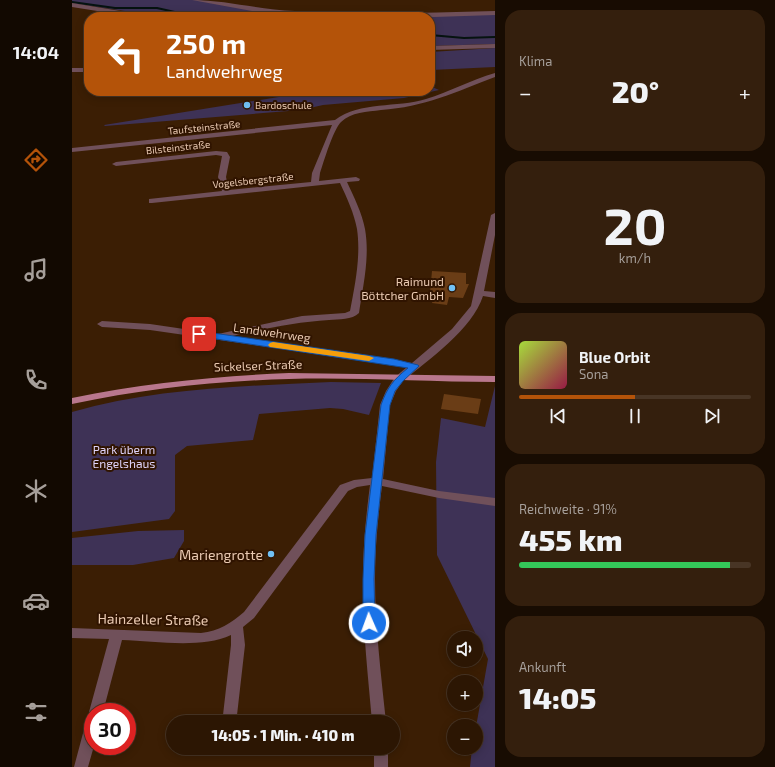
<!DOCTYPE html>
<html lang="de">
<head>
<meta charset="utf-8">
<style>
	:root { --surface:#2c1603; --page:#341f0d; --text:#f1f3f6; --muted:#a69f9a; --line:#483525; --accent:#b45309 }
	body { margin:0; font-family:"Exo 2",sans-serif; background:var(--page); color:var(--text); height:100vh; display:flex; flex-direction:column; font-size:15px; white-space:nowrap }
	* { box-sizing:border-box; margin:0 }
	p { font-size:13px; color:var(--muted) }
	.icon { flex:none; width:22px; height:22px; fill:none; stroke:currentColor; stroke-width:2; stroke-linecap:round; stroke-linejoin:round }
	.map { position:relative; flex:1; overflow:hidden }
	.drawer { display:flex; flex-direction:column; gap:10px; padding:10px; background:#180c02; width:280px }
	.drawer>* { flex:none }
	.banner { position:absolute; left:12px; top:12px; width:351px; height:84px; border-radius:16px; box-shadow:0 2px 10px #0003,0 0 0 1px var(--line); background:#b45309; color:#fff; overflow:hidden }
	.fabs { position:absolute; left:375px; top:631px; display:grid; gap:8px }
	.fabs a { display:grid; place-items:center; width:36px; height:36px; border-radius:50%; background:var(--surface); box-shadow:0 2px 10px #0003,0 0 0 1px var(--line); font-size:20px }
	.speed { position:absolute; left:12px; top:703px; display:flex; gap:8px; font-size:20px; font-weight:700; text-align:center }
	.speed>* { display:grid; place-content:center; width:52px; height:52px; border-radius:50%; background:var(--surface); box-shadow:0 2px 10px #0003,0 0 0 1px var(--line); line-height:1 }
	.speed .limit { border:6px solid #d22; background:#fff; color:#111 }
	.pin { position:absolute; display:grid; place-items:center; width:34px; height:34px; color:#fff; margin:-17px; border-radius:8px; box-shadow:0 2px 6px #0006 }
	.me { position:absolute; width:44px; margin:-22px; rotate:358deg; stroke-linejoin:round; filter:drop-shadow(0 0 3px #0008) }
	.turn { display:flex; align-items:center; gap:14px; height:84px; padding:0 16px; font-size:18px }
	.turn .icon { width:52px; height:52px; stroke-width:2.5 }
	.turn b { display:block; font-size:28px; line-height:34px }
	.big { font-size:30px; font-weight:800; line-height:1.1 }
	.drawer .card { flex:1; display:flex; flex-direction:column; justify-content:center; gap:6px; min-width:0; padding:0 14px; border-radius:16px; background:var(--page) }
	.drawer .dial { align-items:center; gap:0 }
	.dial b { font-size:52px; line-height:1 }
	.song { display:flex; align-items:center; gap:12px }
	.cover { width:48px; height:48px; border-radius:6px; background:linear-gradient(135deg,hsl(80 70% 55%),hsl(340 70% 35%)) }
	.played { height:4px; border-radius:2px; background:linear-gradient(90deg,var(--accent) 50%,var(--line) 50%) }
	.keys { display:flex; justify-content:space-around; direction:ltr }
	.heat { display:flex; justify-content:space-between; align-items:center; font-size:22px; direction:ltr }
	.charge { height:6px; border-radius:3px; background:linear-gradient(90deg,#34c759 91%,var(--line) 0) }
	.trip { position:absolute; left:94px; top:715px; width:234px; height:40px; border-radius:20px; background:var(--surface); box-shadow:0 2px 10px #0003,0 0 0 1px var(--line); font-weight:800; line-height:40px; text-align:center }
	main { display:flex; flex:1; min-height:0 }
	.menu { display:flex; flex-direction:column; width:72px; justify-content:space-around; align-items:center; background:#120901; color:var(--muted) }
	.menu .icon { width:28px; height:28px }
	.menu .selected { color:var(--accent) }
	.menu b { font-size:18px; color:var(--text) }
	.map>svg:first-child { display:block }
	.green { fill:#3e3256 }
	.lines { fill:none; stroke-linecap:round; stroke-linejoin:round }
	.stream { stroke:#061310; stroke-width:2 }
	.building { fill:#6a3d16 }
	.minor { fill:#70505a; fill-rule:evenodd }
	.major { fill:#b9778d; fill-rule:evenodd }
	.route { fill:#1a73e8; stroke:#114b97 }
	.slow { fill:#f59e0b }
	.poi-dot { fill:#71c1f4; stroke:#301400; stroke-width:1.5 }
	.labels { text-anchor:middle; dominant-baseline:central; stroke-width:4; stroke-linejoin:round; paint-order:stroke }
	.far-poi-label { font-size:10px; fill:#eacab2; stroke:#301400; text-anchor:start }
	.far-street-label { font-size:10px; fill:#eacab2; stroke:#301400 }
	.poi-label { font-size:12px; fill:#eacab2; stroke:#301400; text-anchor:end }
	.street-label { font-size:12px; fill:#eacab2; stroke:#301400 }
	.park-label { font-size:12px; fill:#dfd4fa; stroke:#301400 }
	.near-poi-label { font-size:14px; fill:#eacab2; stroke:#301400; text-anchor:end }
	.near-street-label { font-size:14px; fill:#eacab2; stroke:#301400 }
</style>
</head>
<body>
<main>
<nav class="menu">
<b>14:04</b>
<svg class="icon selected" aria-label="directions" viewBox="0 0 24 24"><path d="M12 3l9 9-9 9-9-9zM9 14v-3h6M13 9l2 2-2 2"/></svg>
<svg class="icon" aria-label="music" viewBox="0 0 24 24"><path d="M9 18V5l10-2v13"/><circle cx="6" cy="18" r="3"/><circle cx="16" cy="16" r="3"/></svg>
<svg class="icon" aria-label="phone" viewBox="0 0 24 24"><path d="M5 4h4l2 5-3 2q2 4 5 5l2-3 5 2v4C11 20 4 13 5 4z"/></svg>
<svg class="icon" aria-label="climate" viewBox="0 0 24 24"><path d="M12 3v18M4 7l16 10M4 17L20 7"/></svg>
<svg class="icon" aria-label="car" viewBox="0 0 24 24"><path d="M5 17H2v-5l4-1 3-4h7l3 4 3 1v5h-3M9 17h6M6 11h13"/><circle cx="7" cy="17" r="2"/><circle cx="17" cy="17" r="2"/></svg>
<svg class="icon" aria-label="filters" viewBox="0 0 24 24"><path d="M4 7h16M4 17h16"/><circle cx="9" cy="7" r="2"/><circle cx="15" cy="17" r="2"/></svg>
</nav>
<div class="map">
<svg width="423" height="767" viewBox="0 0 423 767">
	<rect width="100%" height="100%" fill="#3b1e04"/>
	<path class="green" d="M 0,0 L 126,0 L 160,6 L 231,13 L 361,15 L 423,14 L 423,44 L 358,46 L 358,17 L 92,17 L 0,3 Z
		M 423,48 L 423,67 L 359,70 L 358,69 L 358,52 Z
		M 358,86 L 367,90 L 332,98 L 251,105 L 229,110 L 33,126 L 32,125 L 244,91 L 358,91 Z
		M 259,382 L 309,383 L 297,415 L 271,409 L 258,408 L 187,414 L 181,440 L 115,446 L 103,455 L 103,511 L 97,519 L 0,532 L 0,412 C 84,388 172,386 259,382 Z
		M 423,386 L 423,767 L 398,767 L 400,748 L 404,748 L 404,727 L 416,659 L 365,555 L 364,462 L 369,418 L 413,427 Z
		M 112,530 L 112,541 L 102,558 L 61,565 L 0,565 L 0,538 L 66,531 Z"/>
	<g class="lines">
		<path class="stream" d="M 0,2 L 43,8 L 85,8 L 116,15 L 140,17
			M 358,35 L 392,38 L 423,37"/>
	</g>
	<path class="building" d="M 360,271 L 394,273 L 394,284 L 397,284 L 391,298 L 377,297 L 375,305 L 360,303 L 363,293 L 358,293 Z
		M 372,394 L 409,399 L 406,414 L 369,409 Z"/>
	<g class="lines">
		<path class="minor" d="M 120,0 C 154,0 188,10 223,11 C 289,15 356,13 423,11 L 423,15 L 362,17 L 223,15 L 185,12 Z
			M 0,3 L 73,15 L 76,17 L 63,17 L 0,7 Z
			M 423,44 L 423,48 L 358,50 L 358,46 Z
			M 0,68 L 17,68 L 17,72 L 0,72 Z
			M 423,73 L 423,77 C 384,92 352,107 309,110 C 295,112 279,112 269,122 C 261,130 252,161 248,173 L 247,181 L 284,177 L 288,179 L 287,181 L 275,182 C 282,197 290,213 293,229 C 298,257 291,286 287,313 C 280,320 267,319 257,320 C 224,322 192,329 160,336 L 340,363 L 380,329 L 399,306 L 419,215 L 423,213 L 423,235 L 412,291 L 423,292 L 423,298 L 411,296 C 400,330 357,359 331,381 L 324,391 L 318,405 L 311,479 L 367,491 L 423,498 L 423,506 L 367,498 L 310,486 C 306,517 303,547 303,578 C 303,626 309,674 314,722 L 300,722 C 296,674 290,625 291,576 C 291,546 294,516 298,485 L 285,487 L 276,491 L 182,618 L 171,627 L 173,645 L 165,715 L 163,719 L 158,721 L 153,719 L 151,715 L 159,645 L 159,635 C 129,649 83,641 50,640 L 31,712 L 21,712 L 22,746 L 16,767 L 2,767 L 14,722 L 16,718 L 20,716 L 17,712 L 37,639 L 0,638 L 0,628 L 129,633 C 147,631 159,623 172,612 L 268,485 L 282,480 L 300,478 L 308,405 L 314,391 L 323,377 L 335,367 L 78,330 L 30,327 L 25,324 L 30,321 L 78,324 L 146,334 L 230,316 L 273,313 L 278,311 C 283,285 289,256 285,229 C 282,213 275,198 268,183 L 80,203 L 77,203 L 77,199 L 150,191 L 146,177 L 150,156 L 144,155 L 44,166 L 40,164 L 44,162 L 144,151 L 155,152 L 158,157 L 154,177 L 157,190 L 239,182 L 240,173 L 260,125 L 0,152 L 0,148 L 263,120 C 288,101 325,108 354,99 C 377,92 399,80 423,73 Z
			M 302,748 L 316,748 L 316,767 L 302,767 Z"/>
		<path class="major" d="M 217,373 L 423,376 L 423,382 C 354,382 285,377 217,379 C 144,381 71,389 0,404 L 0,398 C 72,383 144,376 217,373 Z"/>
	</g>
	<path class="route" d="M 127,331 L 322,359 L 346,365 L 347,366 L 331,381 L 323,391 L 318,405 L 304,535 L 302,579 L 303,623 L 301,627 L 297,628 L 293,627 L 291,623 L 291,579 L 293,535 L 309,405 C 315,388 321,380 336,368 L 124,336 L 122,334 Z"/>
	<path class="slow" d="M 201,342 L 297,356 L 302,358 L 297,361 L 198,347 L 196,345 L 198,343 Z"/>
	<g class="poi-dot">
		<circle cx="175" cy="105" r="4"/>
		<circle cx="380" cy="288" r="4"/>
		<circle cx="199" cy="554" r="4"/>
	</g>
	<g class="labels">
		<g class="far-poi-label">
			<text x="183" y="105">Bardoschule</text>
		</g>
		<g class="far-street-label">
			<text transform="translate(132 127) rotate(-6)">Taufsteinstraße</text>
			<text transform="translate(106 147) rotate(-6)">Bilsteinstraße</text>
			<text transform="translate(181 180) rotate(-6)">Vogelsbergstraße</text>
		</g>
		<g class="poi-label">
			<text x="372" y="281">Raimund<tspan x="372" dy="14">Böttcher GmbH</tspan></text>
		</g>
		<g class="street-label">
			<text transform="translate(200 332) rotate(8)">Landwehrweg</text>
			<text transform="translate(186 365) rotate(-2)">Sickelser Straße</text>
		</g>
		<g class="park-label">
			<text x="52" y="449">Park überm<tspan x="52" dy="14">Engelshaus</tspan></text>
		</g>
		<g class="near-poi-label">
			<text x="191" y="554">Mariengrotte</text>
		</g>
		<g class="near-street-label">
			<text transform="translate(81 619) rotate(1)">Hainzeller Straße</text>
		</g>
	</g>
</svg>
<div class="fabs">
<a><svg class="icon" aria-label="sound" viewBox="0 0 24 24"><path d="M4 9h4l5-4v14l-5-4H4zM17 9q2 3 0 6"/></svg></a>
<a>+</a>
<a>−</a>
</div>
<div class="speed"><div class="limit">30</div></div>
<div class="pin" style="left:127px;top:334px;background:#d93025"><svg class="icon" aria-label="arrive" viewBox="0 0 24 24"><path d="M6 21V4h12l-3 4 3 4H6"/></svg></div>
<svg class="me" style="left:297px;top:623px" viewBox="-20 -20 40 40"><circle r="17" fill="#1a73e8" stroke="#fff" stroke-width="3"/><path d="M0-11L8 9 0 5-8 9z" fill="#fff"/></svg>
<div class="trip">14:05 · 1 Min. · 410 m</div>
<div class="banner">
<div class="turn"><svg class="icon" aria-label="left" viewBox="0 0 24 24"><path d="M17 20v-9H6M10 6l-5 5 5 5"/></svg><div><b>250 m</b>Landwehrweg</div></div>
</div>
</div>
<section class="drawer">
<div class="card"><p>Klima</p>
<div class="heat"><a>−</a><b class="big">20°</b><a>+</a></div>
</div>
<div class="card dial"><b>20</b><p>km/h</p></div>
<div class="card">
<div class="song"><i class="cover"></i><div><b>Blue Orbit</b><p>Sona</p></div></div>
<div class="played"></div>
<div class="keys"><svg class="icon" aria-label="previous" viewBox="0 0 24 24"><path d="M18 5L8 12l10 7zM5 5v14"/></svg><svg class="icon" aria-label="pause" viewBox="0 0 24 24"><path d="M8 5v14M16 5v14"/></svg><svg class="icon" aria-label="next" viewBox="0 0 24 24"><path d="M6 5l10 7-10 7zM19 5v14"/></svg></div>
</div>
<div class="card"><p>Reichweite · 91%</p><b class="big">455 km</b><div class="charge"></div></div>
<div class="card"><p>Ankunft</p><b class="big">14:05</b></div>
</section>
</main>
</body>
</html>
